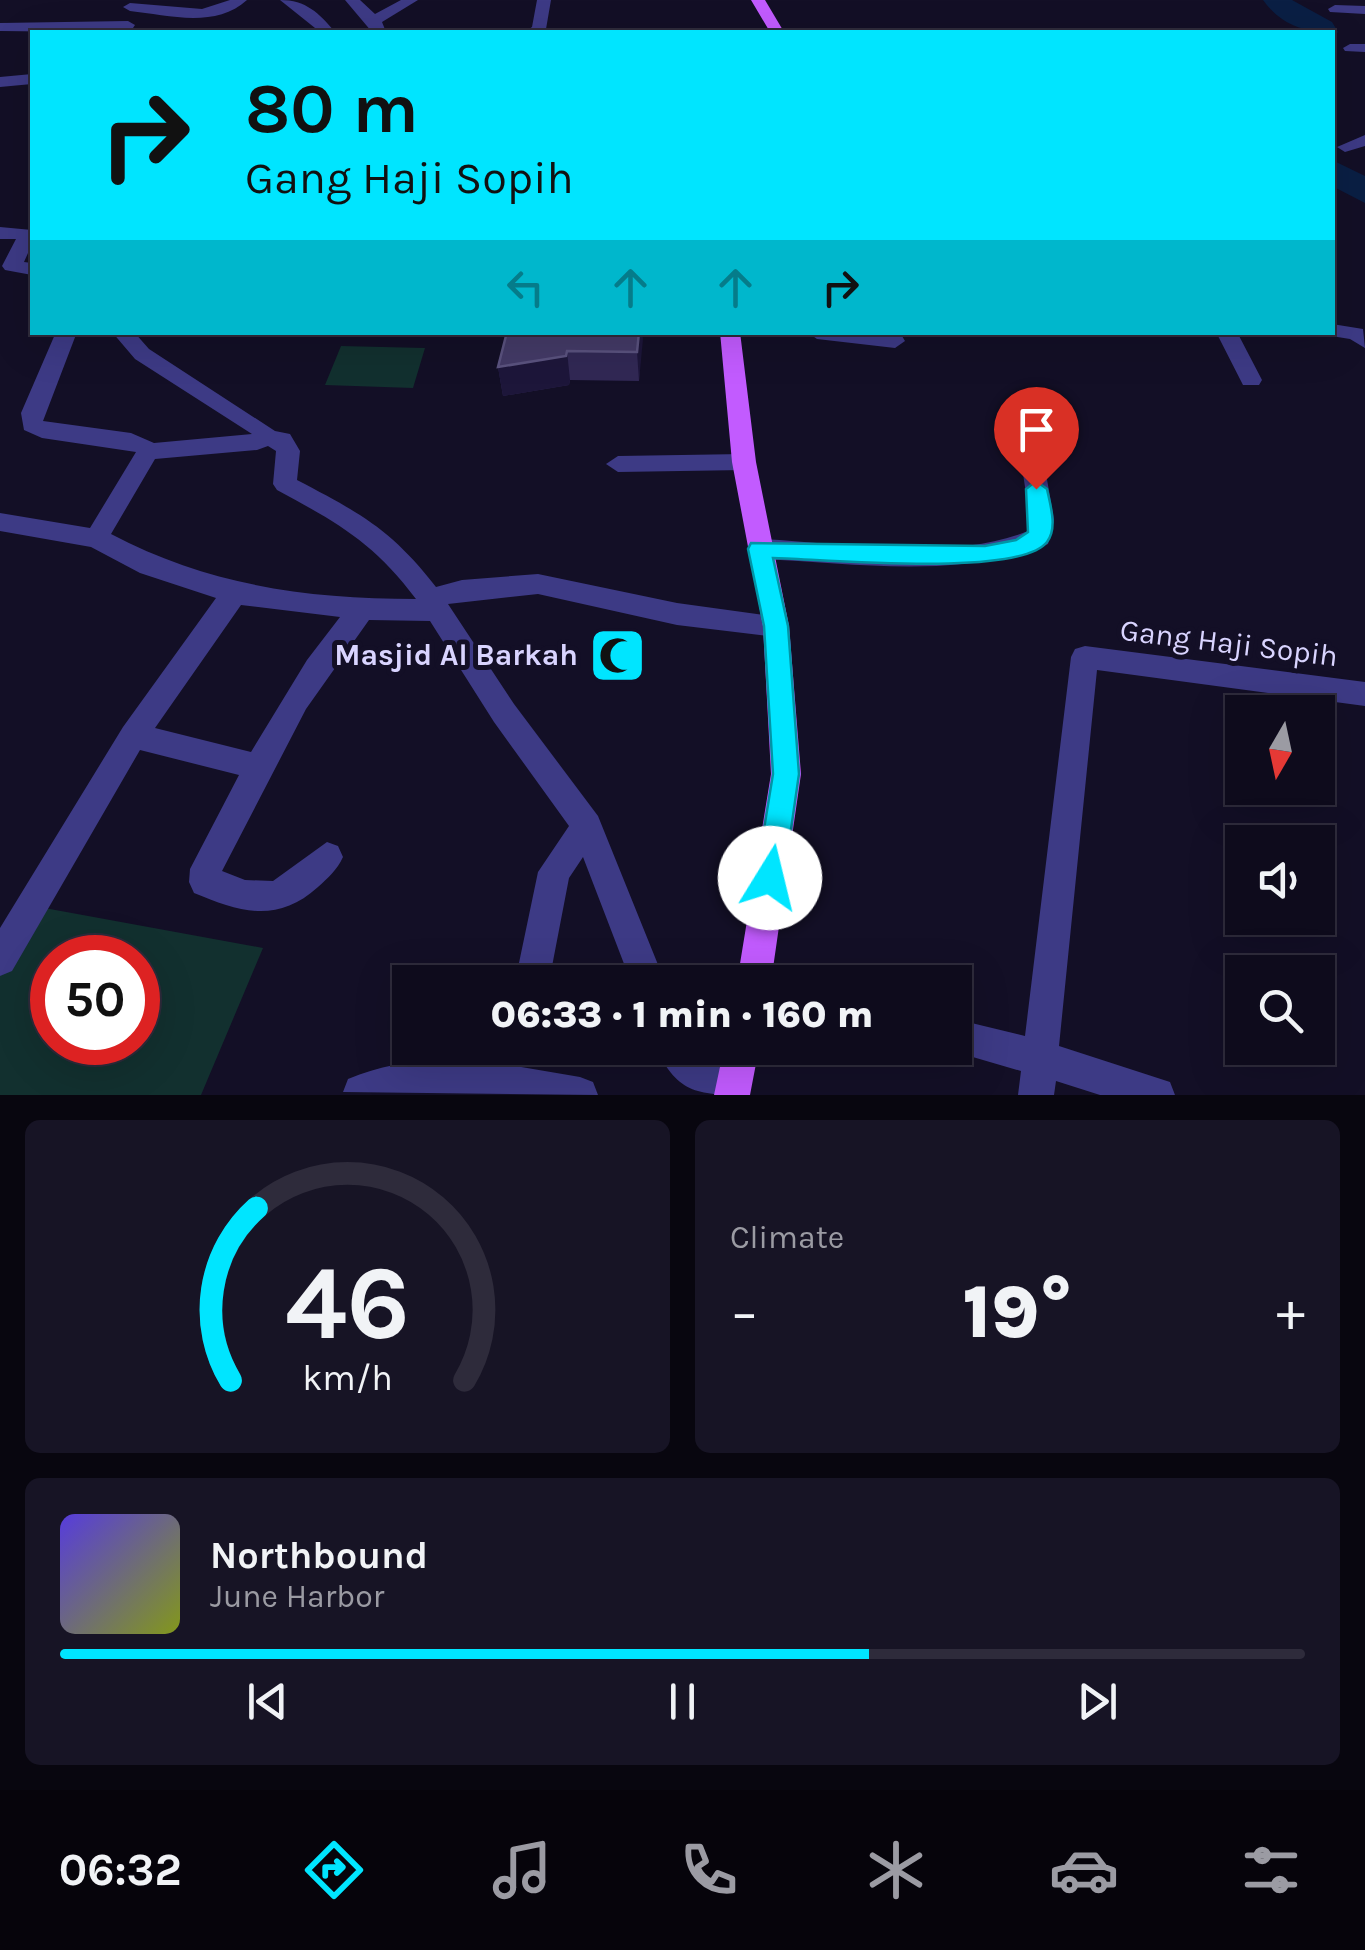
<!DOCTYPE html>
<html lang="en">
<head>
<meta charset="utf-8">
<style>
	:root { --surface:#0e0b1c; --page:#171425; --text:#f1f3f6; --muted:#9b9ba3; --line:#2e2b3b; --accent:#00e5ff }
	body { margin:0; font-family:Karla,sans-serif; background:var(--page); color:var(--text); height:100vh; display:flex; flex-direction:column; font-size:38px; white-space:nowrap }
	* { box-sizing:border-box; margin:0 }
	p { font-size:32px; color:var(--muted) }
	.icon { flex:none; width:55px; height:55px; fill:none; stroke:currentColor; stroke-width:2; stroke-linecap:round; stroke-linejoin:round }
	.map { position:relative; height:1095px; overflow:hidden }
	.sheet { display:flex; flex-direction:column; gap:25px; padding:25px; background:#08060f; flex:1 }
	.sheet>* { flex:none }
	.top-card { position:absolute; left:30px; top:30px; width:1305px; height:305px; border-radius:0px; box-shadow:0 10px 40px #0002,0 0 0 2px var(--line); background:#00e5ff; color:#111; overflow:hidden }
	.needle { width:65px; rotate:189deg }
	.fabs { position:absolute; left:1225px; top:695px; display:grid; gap:20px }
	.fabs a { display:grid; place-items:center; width:110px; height:110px; border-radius:0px; background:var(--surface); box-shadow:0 10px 40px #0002,0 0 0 2px var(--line); font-size:50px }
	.speed { position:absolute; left:30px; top:935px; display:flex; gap:20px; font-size:50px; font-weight:700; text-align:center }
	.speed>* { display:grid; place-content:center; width:130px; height:130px; border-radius:50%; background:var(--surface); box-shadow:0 10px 40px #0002,0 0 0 2px var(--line); line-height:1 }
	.speed .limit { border:15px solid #d22; background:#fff; color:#111 }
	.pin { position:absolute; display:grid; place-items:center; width:85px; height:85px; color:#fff; margin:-102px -42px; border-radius:50% 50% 50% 0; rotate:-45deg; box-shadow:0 0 10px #0007 }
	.pin .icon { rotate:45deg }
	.me { position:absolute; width:110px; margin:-55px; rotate:9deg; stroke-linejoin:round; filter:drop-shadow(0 0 8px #0008) }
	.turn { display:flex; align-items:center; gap:35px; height:210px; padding:0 50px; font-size:45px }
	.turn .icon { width:130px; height:130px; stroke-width:2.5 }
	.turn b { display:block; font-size:70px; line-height:85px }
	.lanes { display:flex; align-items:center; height:95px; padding:0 50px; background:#0003; justify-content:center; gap:50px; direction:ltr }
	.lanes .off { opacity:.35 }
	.big { font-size:75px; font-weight:800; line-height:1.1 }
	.sheet .card { flex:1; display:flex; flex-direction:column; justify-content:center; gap:15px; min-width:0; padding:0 35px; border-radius:15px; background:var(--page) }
	.sheet .dial { align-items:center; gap:0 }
	.dial svg { height:260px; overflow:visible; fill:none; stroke:var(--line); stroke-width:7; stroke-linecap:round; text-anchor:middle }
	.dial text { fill:var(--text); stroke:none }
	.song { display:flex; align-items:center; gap:30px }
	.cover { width:120px; height:120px; border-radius:15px; background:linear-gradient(135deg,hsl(250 70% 55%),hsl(70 70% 35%)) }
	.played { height:10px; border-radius:5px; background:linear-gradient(90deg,var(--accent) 65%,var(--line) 65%) }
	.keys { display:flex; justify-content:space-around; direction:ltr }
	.heat { display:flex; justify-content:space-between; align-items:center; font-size:55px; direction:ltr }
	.sheet .tiles { flex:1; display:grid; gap:25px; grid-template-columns:1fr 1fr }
	.card:last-child { grid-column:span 2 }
	.trip { position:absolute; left:392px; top:965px; width:580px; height:100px; border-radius:0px; background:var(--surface); box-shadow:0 10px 40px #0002,0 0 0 2px var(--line); font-weight:800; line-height:100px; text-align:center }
	.tabs { display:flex; height:160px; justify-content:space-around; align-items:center; background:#06040b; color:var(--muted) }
	.tabs .icon { width:70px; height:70px }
	.tabs .active { color:var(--accent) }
	.tabs b { font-size:45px; color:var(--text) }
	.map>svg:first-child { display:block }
	.green { fill:#12302f; fill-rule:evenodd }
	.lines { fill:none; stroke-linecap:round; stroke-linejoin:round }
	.river { fill:#0a1f44; fill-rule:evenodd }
	.minor { fill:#3d3a85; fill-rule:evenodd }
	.major { fill:#c25bff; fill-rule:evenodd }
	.wall { fill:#312854 }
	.shaded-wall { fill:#1d163a }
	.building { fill:#433a66; stroke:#5a527e; stroke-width:2.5 }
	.route { fill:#00e5ff; stroke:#0095a6; stroke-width:2.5 }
	.labels { text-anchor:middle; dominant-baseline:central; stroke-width:10; stroke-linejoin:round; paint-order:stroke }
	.street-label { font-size:30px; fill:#d9d4ff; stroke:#130f26 }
	.poi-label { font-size:30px; font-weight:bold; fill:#d9d4ff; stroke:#130f26; text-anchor:end }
</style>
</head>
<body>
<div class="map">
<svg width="1365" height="1095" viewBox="0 0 1365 1095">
	<rect width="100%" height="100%" fill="#130f26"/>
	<path class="green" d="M 341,346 L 425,348 L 413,388 L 325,385 Z
		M 39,907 L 263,948 L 201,1095 L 0,1095 L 0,976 ZM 52,958 L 138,958 L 138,1042 L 52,1042 Z"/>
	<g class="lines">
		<path class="river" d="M 1263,0 L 1292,0 L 1332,22 L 1338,32 L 1332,38 L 1332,32 C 1303,32 1281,25 1263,0 Z
			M 1332,160 L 1365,176 L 1365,203 L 1332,186 Z"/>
		<path class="minor" d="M 230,0 L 247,0 C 215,29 168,15 130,11 L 123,7 L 130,3 L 202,9 Z
			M 280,0 C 306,0 319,13 335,32 L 320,32 Z
			M 345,0 L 360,0 L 375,14 L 401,0 L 418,0 L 382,22 L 386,32 L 372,32 Z
			M 537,0 L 551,0 L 546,29 L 525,32 L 532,27 Z
			M 1335,5 L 1365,6 L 1365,14 L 1330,12 L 1328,9 Z
			M 128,21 L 135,25 L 133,28 L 90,29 L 90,32 L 0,31 L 0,23 Z
			M 1350,44 L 1365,44 L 1365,52 L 1345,51 L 1343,48 Z
			M 32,74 L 32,84 L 0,87 L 0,77 Z
			M 1365,135 L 1365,146 L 1345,152 L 1337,147 Z
			M 0,227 L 32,230 L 32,244 L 24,262 L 32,263 L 32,275 L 5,270 L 2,266 L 16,239 L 0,239 Z
			M 1332,324 L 1363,329 L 1365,348 L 1350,339 L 1325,335 L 1332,332 Z
			M 56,332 L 77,332 L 43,421 L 131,433 L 154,443 L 252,434 L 135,359 L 112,332 L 134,332 L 149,349 L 275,431 L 290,434 L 300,451 L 297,480 C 360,513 391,529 436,587 L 462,580 L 538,574 L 677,603 L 785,618 L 789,626 L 785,634 L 776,637 L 677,625 L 538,594 L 448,604 L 514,704 L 598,816 L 665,982 L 631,982 L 583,857 L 569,878 L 549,982 L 515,982 L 538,872 L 569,826 L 494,722 L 430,621 L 369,620 L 306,709 L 222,871 L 245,880 L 273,881 L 327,842 L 338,846 L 343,857 C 337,870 328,878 318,887 C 277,924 240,912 194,893 L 189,882 L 190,869 L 239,775 L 140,750 L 12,971 L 0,976 L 0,928 L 123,727 L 216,598 L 140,573 L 91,547 L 0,531 L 0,513 L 90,528 L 136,452 L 42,438 L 24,430 L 21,413 ZM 268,446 L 276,451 L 273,484 L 277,490 C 338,523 373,542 416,599 C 306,599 208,585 111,534 L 155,459 L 257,450 ZM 241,605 L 340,617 L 307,660 L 251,752 L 155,728 Z
			M 807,332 L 902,336 L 905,341 L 895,348 L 817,339 Z
			M 1216,332 L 1237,332 L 1262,380 L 1259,385 L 1243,385 Z
			M 1027,419 L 1038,427 L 1054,520 L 1048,544 C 958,580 854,563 760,559 L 751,556 L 747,549 L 751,542 L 760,539 C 841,543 952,562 1028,531 L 1030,520 L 1016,427 Z
			M 744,454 L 756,462 L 744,470 L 618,472 L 606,464 L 618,456 Z
			M 1085,646 L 1365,682 L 1365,706 L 1097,670 L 1059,1046 L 1170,1082 L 1175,1095 L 1100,1095 L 1056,1081 L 1054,1095 L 1018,1095 L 1021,1071 L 942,1048 L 955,1048 L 955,1019 L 1025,1036 L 1071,657 L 1075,649 Z
			M 656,1048 L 695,1048 L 704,1060 L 746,1079 L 750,1095 C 700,1095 678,1095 656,1048 Z
			M 442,1059 L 498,1063 L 580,1077 L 593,1082 L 598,1095 L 343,1092 L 348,1079 C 379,1066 409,1061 442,1059 Z"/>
		<path class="major" d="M 751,0 L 765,0 L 784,32 L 770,32 Z
			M 720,332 L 740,332 L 756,462 L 789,626 L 801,774 L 771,982 L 737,982 L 771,774 L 763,626 L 732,462 Z
			M 724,1048 L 759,1048 L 750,1095 L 714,1095 Z"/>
	</g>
	<path class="wall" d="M 507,332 L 642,332 L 639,381 L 570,380 L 569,385 L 503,396 L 498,367 Z"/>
	<path class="shaded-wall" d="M 639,332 L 642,332 L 643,339 L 639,381 L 637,352 Z
		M 567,351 L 570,380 L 569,385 L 503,396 L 498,367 Z"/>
	<path class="building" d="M 507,332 L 639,332 L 637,352 L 567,351 L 566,356 L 498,367 Z"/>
	<path class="route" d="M 1036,481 L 1047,489 C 1050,504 1058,528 1047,542 C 1019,578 822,559 773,558 L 788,626 L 799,774 L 784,878 L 780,888 L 770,892 L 760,888 L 756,878 L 773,774 L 764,626 L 748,549 L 751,543 L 985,546 L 1016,540 L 1028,532 L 1026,489 Z"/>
	<defs>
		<symbol id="mosque-square" viewBox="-11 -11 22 22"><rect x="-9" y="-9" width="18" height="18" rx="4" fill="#00e5ff" stroke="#130f26"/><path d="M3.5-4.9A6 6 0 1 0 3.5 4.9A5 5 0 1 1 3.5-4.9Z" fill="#111"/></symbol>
	</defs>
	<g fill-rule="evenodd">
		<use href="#mosque-square" x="586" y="624" width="63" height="63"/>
	</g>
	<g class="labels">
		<g class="street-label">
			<text transform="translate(1229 643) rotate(7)">Gang Haji Sopih</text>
		</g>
		<g class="poi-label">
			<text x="578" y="655">Masjid Al Barkah</text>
		</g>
	</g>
</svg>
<div class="fabs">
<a><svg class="needle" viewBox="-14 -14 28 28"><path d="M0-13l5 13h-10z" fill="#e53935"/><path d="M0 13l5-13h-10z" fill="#9b9ba3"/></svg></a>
<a><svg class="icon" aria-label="sound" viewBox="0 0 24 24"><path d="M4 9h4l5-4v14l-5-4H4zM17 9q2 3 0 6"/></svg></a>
<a><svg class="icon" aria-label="search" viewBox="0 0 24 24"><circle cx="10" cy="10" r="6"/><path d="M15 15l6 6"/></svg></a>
</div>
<div class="speed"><div class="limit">50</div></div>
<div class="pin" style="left:1036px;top:489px;background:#d93025"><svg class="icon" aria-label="arrive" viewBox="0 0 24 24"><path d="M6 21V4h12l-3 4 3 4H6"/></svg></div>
<svg class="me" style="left:770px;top:878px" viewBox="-20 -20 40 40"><circle r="19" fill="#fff"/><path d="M0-13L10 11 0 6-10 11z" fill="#00e5ff"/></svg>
<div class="trip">06:33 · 1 min · 160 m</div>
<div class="top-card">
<div class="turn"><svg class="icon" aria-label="right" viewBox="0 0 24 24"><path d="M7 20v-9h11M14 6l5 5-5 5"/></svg><div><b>80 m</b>Gang Haji Sopih</div></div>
<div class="lanes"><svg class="icon off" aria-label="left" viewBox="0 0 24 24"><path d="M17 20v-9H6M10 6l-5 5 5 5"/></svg><svg class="icon off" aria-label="ahead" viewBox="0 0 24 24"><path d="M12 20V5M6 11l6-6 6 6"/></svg><svg class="icon off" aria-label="ahead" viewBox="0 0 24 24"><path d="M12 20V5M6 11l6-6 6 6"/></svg><svg class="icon" aria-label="right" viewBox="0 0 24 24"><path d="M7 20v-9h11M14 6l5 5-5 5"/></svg></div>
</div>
</div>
<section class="sheet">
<div class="tiles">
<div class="card dial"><svg viewBox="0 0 100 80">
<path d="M14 69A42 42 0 1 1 86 69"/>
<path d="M14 69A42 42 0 0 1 22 16" stroke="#00e5ff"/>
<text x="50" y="56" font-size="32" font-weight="700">46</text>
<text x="50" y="72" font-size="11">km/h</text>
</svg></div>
<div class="card"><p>Climate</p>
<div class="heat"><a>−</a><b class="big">19°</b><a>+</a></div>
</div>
<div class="card">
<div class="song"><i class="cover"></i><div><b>Northbound</b><p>June Harbor</p></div></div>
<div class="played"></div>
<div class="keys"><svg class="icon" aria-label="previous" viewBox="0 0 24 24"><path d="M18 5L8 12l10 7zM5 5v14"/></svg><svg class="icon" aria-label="pause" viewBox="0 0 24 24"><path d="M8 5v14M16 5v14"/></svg><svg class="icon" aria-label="next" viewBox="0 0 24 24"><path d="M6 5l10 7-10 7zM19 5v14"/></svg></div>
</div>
</div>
</section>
<nav class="tabs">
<b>06:32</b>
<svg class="icon active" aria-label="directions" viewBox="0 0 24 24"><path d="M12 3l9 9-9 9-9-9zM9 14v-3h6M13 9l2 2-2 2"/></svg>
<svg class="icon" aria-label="music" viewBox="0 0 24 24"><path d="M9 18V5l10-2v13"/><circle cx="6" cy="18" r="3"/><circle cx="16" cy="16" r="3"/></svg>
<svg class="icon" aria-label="phone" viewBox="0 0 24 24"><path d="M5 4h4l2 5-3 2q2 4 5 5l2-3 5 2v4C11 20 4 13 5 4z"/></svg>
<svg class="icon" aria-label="climate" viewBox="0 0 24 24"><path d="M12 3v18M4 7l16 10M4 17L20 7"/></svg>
<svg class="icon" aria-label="car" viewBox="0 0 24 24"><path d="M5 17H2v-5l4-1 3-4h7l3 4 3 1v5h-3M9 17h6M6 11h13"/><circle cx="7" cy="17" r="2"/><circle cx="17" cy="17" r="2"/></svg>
<svg class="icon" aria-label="filters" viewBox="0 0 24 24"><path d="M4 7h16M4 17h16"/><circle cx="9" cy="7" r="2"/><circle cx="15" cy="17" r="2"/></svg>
</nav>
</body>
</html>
